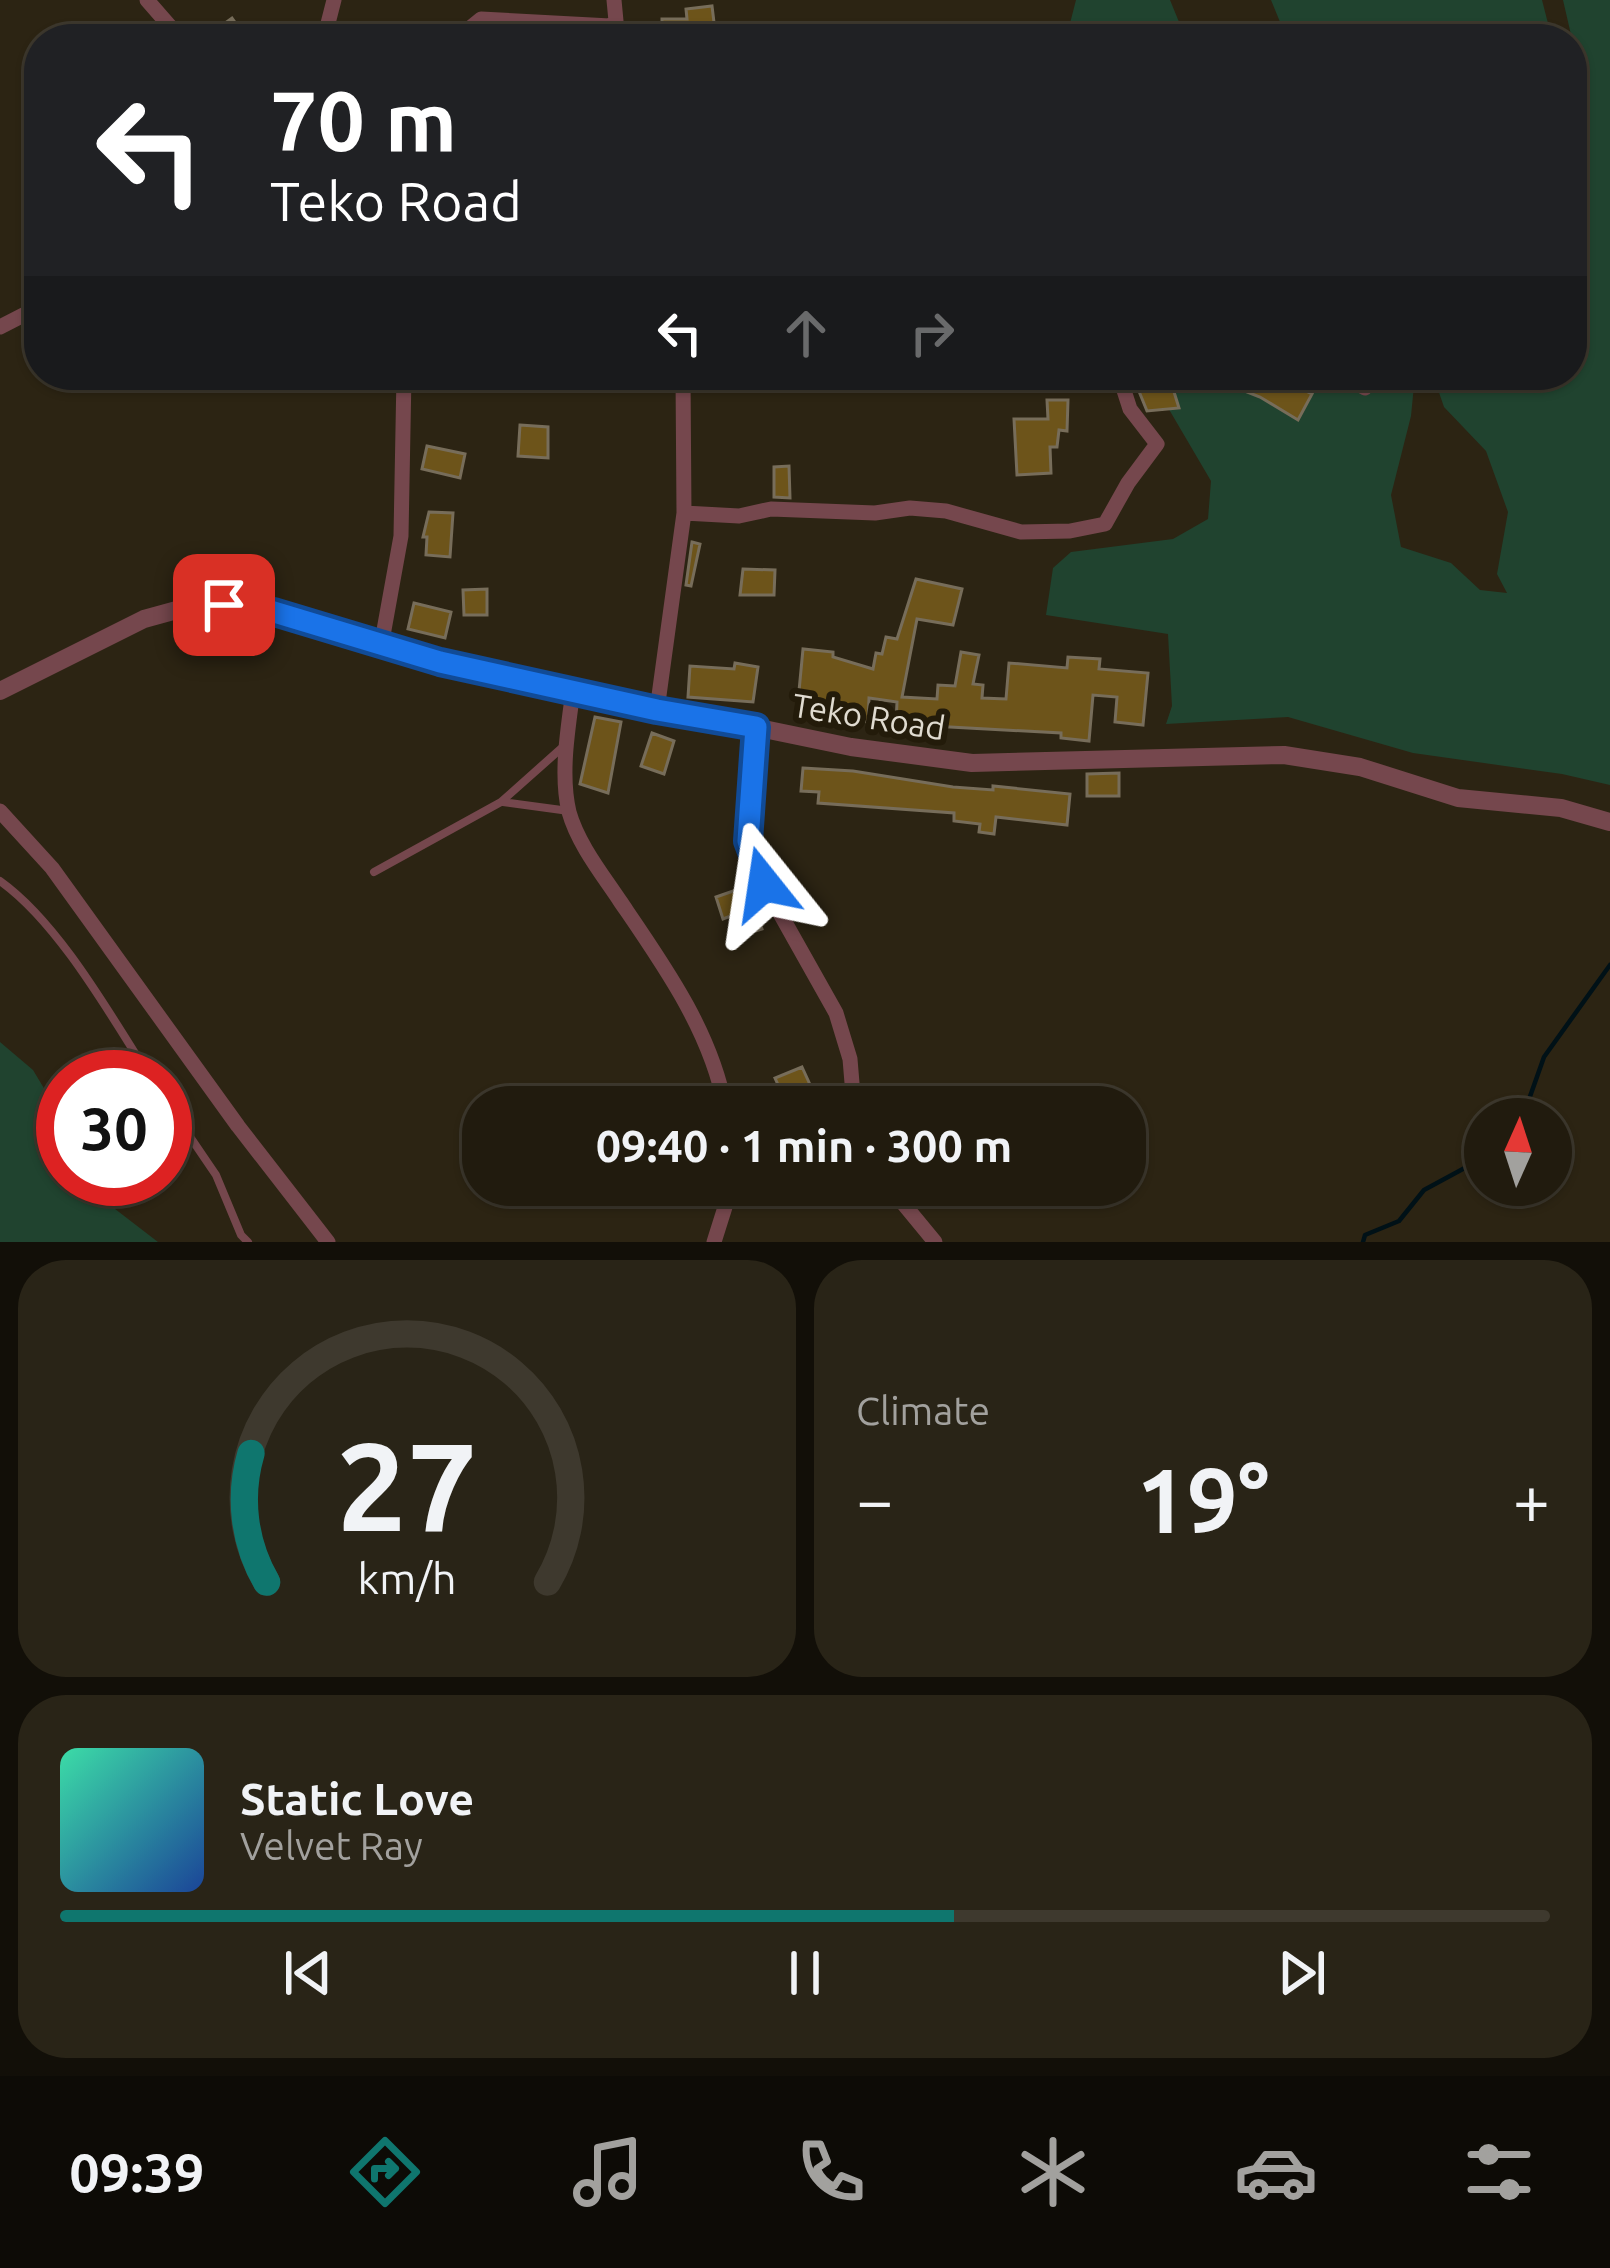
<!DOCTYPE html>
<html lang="en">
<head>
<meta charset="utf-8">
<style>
	:root { --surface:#211b0e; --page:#292417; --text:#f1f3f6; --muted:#a2a19e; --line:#3e392e; --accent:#0f766e }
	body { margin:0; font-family:Ubuntu,sans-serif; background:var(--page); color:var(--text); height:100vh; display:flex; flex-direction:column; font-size:45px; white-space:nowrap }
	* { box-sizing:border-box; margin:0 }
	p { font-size:39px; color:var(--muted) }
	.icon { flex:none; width:66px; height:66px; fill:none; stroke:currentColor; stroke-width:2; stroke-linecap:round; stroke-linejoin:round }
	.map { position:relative; height:1242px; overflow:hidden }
	.details { display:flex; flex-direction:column; gap:18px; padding:18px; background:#120f08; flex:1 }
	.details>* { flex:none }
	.top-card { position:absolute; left:24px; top:24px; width:1563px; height:366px; border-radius:48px; box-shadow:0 3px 9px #0004,0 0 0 3px var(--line); background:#202124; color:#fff; overflow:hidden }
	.needle { width:78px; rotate:3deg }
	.fabs { position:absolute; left:1464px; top:1098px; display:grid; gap:24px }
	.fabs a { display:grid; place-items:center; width:108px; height:108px; border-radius:50%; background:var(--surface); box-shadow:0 3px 9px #0004,0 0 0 3px var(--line); font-size:60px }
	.speed { position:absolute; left:36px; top:1050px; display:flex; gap:24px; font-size:60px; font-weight:700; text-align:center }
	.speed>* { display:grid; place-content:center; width:156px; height:156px; border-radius:50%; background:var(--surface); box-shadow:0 3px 9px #0004,0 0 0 3px var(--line); line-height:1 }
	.speed .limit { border:18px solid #d22; background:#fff; color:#111 }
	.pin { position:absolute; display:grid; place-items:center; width:102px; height:102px; color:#fff; margin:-51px; border-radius:24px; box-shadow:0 6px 18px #0006 }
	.me { position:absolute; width:132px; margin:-66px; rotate:345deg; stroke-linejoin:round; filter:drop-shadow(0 0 9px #0008) }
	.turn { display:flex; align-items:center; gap:42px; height:252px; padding:0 48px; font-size:54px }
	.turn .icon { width:156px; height:156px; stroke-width:2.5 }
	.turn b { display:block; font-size:84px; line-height:102px }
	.lanes { display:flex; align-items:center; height:114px; padding:0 48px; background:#0003; justify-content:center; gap:60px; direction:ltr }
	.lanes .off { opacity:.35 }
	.big { font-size:90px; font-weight:700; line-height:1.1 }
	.details .widget { flex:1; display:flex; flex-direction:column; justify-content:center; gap:18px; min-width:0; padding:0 42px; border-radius:48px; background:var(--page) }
	.details .dial { align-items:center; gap:0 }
	.dial svg { height:312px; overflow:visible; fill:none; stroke:var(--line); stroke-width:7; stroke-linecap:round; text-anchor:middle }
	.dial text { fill:var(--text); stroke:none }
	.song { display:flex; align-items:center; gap:36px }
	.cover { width:144px; height:144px; border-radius:18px; background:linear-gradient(135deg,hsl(160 70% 55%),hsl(220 70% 35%)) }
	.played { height:12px; border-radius:6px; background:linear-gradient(90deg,var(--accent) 60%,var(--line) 60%) }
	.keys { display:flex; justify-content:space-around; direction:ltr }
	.heat { display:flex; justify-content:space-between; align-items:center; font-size:66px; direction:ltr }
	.details .tiles { flex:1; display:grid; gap:18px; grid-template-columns:1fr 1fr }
	.widget:last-child { grid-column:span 2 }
	.trip { position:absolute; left:462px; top:1086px; width:684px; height:120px; border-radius:48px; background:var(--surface); box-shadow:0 3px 9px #0004,0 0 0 3px var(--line); font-weight:700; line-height:120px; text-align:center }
	.tabs { display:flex; height:192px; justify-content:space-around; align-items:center; background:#0d0b06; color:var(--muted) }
	.tabs .icon { width:84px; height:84px }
	.tabs .selected { color:var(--accent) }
	.tabs b { font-size:54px; color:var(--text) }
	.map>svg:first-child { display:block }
	.green { fill:#20432f }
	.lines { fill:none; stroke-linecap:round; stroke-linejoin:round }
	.stream { stroke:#001117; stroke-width:4.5 }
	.building { fill:#6d541a; stroke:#776d5a; stroke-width:3 }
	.service { stroke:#75474d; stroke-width:8 }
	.minor { stroke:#75474d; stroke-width:15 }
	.tertiary { stroke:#75474d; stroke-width:18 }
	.route-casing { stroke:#114b97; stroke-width:30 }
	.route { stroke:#1a73e8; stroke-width:21 }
	.labels { text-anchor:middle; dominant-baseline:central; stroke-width:12; stroke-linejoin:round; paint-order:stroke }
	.street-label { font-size:33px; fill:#e0dbd0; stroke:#231b0a }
</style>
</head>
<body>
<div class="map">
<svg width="1610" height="1242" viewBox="0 0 1610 1242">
	<rect width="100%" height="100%" fill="#2c2413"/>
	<path class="green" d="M 1076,0 L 1170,0 L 1186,39 L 1066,39 Z
		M 1271,0 L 1542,0 L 1552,39 L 1287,39 Z
		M 1563,0 L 1610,0 L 1610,785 L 1562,774 L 1413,753 L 1288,717 L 1166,724 L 1172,706 L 1168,634 L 1046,615 L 1053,568 L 1071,552 L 1173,539 L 1208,519 L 1211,481 L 1167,406 L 1158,375 L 1415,375 L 1411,416 L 1391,495 L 1401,547 L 1451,563 L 1480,590 L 1507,593 L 1497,574 L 1508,512 L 1486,451 L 1444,407 L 1433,375 L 1572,375 L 1572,217 L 1583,250 L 1586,174 L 1572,144 L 1572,39 Z
		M 0,1042 L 33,1070 L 54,1105 L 63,1110 L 63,1179 L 156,1179 L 103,1182 L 93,1192 L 158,1242 L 0,1242 Z"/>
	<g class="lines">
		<path class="stream" d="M 1522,1119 L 1544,1057 L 1610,965
			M 1363,1242 L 1365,1235 L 1399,1221 L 1424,1190 L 1485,1157"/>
	</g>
	<path class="building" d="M 712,6 L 716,39 L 662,39 L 662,19 L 687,19 L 686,9 Z
		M 232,18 L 247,39 L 203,39 Z
		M 1204,375 L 1272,375 L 1312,394 L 1298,420 L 1260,397 Z
		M 1134,379 L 1170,379 L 1179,408 L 1147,411 Z
		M 1047,400 L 1068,400 L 1067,431 L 1059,430 L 1057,447 L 1050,447 L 1051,473 L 1017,475 L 1014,419 L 1048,419 Z
		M 520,425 L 548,427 L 548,458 L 518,456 Z
		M 427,446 L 465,454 L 460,478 L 422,469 Z
		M 789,466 L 790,498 L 774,497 L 774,467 Z
		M 429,512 L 453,513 L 450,557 L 426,555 L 427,537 L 423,537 Z
		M 692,542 L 700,544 L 691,586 L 686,585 Z
		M 743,569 L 775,570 L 774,595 L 740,595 Z
		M 916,579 L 962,589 L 953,625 L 917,619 L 902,697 L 937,699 L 938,685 L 955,686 L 961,652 L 979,655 L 973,684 L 983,685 L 982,698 L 1006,699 L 1009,663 L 1067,668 L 1068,657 L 1100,659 L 1099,669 L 1148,673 L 1143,725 L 1115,722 L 1117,697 L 1093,695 L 1089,741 L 1061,738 L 1061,733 L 896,724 L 897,702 L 869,698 L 868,722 L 797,712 L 803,649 L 833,652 L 833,657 L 873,669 L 876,653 L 882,654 L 886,637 L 897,639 Z
		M 487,589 L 487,615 L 464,615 L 463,590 Z
		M 414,603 L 451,612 L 445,638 L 408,629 Z
		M 735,663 L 758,667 L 753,702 L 688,697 L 690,666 L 734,669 Z
		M 595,717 L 621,722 L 608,793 L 580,784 Z
		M 652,733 L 674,741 L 664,774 L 641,766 Z
		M 803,768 L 853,771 L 953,787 L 993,790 L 993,786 L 1070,794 L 1067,825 L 996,817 L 994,834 L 979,832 L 980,824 L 954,821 L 954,813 L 818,803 L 819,792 L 801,791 Z
		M 1119,773 L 1119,796 L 1087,796 L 1087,774 Z
		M 742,888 L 751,913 L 757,912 L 762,929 L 739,936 L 733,915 L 723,919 L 716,897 Z
		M 802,1067 L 812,1089 L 785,1100 L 775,1078 Z"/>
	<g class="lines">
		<path class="service" d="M 503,802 L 569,811
			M 374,872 L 501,802 L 565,745
			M 0,881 C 59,923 111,1016 150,1077
			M 165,1100 L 216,1175 L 241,1235 L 248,1242"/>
		<path class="minor" d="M 147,0 L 181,39
			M 324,39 L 334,0
			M 465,39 L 465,32 L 481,19 L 610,26 L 616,21 L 614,0
			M 0,327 L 39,307
			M 1342,375 L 1365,388
			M 684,513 L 739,516 L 771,509 L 875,513 L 910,508 L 946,511 L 1021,532 L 1070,531 L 1105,524 L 1128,483 L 1157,444 L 1130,409 L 1119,375
			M 382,641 L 401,536 L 404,375
			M 573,691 C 568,729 560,774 569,812 C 578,844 602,874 620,901 C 663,964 711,1031 725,1107
			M 657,710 L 684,513 L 683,375
			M 756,727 L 749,841 L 764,885 L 836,1013 L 850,1059 L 854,1107
			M 0,811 L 52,868 L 238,1126 L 328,1242
			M 888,1185 L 935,1242
			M 714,1242 L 732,1185"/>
		<path class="tertiary" d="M 0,691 L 144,619 L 184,608 L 224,605 L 275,612 L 440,662 L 851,747 L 972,763 L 1284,755 L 1360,767 L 1458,798 L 1561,808 L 1610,822"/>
	</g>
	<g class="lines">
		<defs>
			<path id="route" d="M 224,605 L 274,612 L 440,662 L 657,710 L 756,727 L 748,841 L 764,884"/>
		</defs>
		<use href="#route" class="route-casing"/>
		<use href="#route" class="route"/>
	</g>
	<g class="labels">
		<g class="street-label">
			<text transform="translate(869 716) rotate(9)">Teko Road</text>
		</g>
	</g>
</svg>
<div class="fabs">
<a><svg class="needle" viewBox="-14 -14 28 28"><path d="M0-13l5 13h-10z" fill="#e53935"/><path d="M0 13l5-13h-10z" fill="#a2a19e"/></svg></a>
</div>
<div class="speed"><div class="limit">30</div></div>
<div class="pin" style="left:224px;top:605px;background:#d93025"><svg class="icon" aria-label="arrive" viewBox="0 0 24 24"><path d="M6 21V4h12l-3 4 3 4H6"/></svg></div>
<svg class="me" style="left:764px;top:884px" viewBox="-20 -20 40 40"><path d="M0-17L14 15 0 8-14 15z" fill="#1a73e8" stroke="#fff" stroke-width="4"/></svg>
<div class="trip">09:40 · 1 min · 300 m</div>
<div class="top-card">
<div class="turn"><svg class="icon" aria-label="left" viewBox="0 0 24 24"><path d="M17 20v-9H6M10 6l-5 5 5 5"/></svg><div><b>70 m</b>Teko Road</div></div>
<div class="lanes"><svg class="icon" aria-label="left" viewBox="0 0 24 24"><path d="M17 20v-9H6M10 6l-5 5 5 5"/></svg><svg class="icon off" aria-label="ahead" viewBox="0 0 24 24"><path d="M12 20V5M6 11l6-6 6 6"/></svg><svg class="icon off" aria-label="right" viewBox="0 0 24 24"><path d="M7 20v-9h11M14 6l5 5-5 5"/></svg></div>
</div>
</div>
<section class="details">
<div class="tiles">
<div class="widget dial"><svg viewBox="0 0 100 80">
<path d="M14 69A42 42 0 1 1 86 69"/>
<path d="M14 69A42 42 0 0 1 10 36" stroke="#0f766e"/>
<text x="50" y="56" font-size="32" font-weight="700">27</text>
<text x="50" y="72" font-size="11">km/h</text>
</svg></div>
<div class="widget"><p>Climate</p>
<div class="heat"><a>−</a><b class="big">19°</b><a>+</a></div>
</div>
<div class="widget">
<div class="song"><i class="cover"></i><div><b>Static Love</b><p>Velvet Ray</p></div></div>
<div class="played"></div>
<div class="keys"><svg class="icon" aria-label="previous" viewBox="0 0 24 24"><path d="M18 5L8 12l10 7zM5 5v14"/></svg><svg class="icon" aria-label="pause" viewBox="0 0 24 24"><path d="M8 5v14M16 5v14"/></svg><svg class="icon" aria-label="next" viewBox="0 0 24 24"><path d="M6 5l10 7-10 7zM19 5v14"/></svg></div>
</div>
</div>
</section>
<nav class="tabs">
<b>09:39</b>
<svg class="icon selected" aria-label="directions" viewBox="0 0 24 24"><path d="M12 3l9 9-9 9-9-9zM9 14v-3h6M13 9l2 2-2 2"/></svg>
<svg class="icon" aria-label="music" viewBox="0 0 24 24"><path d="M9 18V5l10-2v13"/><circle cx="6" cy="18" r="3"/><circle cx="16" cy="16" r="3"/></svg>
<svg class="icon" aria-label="phone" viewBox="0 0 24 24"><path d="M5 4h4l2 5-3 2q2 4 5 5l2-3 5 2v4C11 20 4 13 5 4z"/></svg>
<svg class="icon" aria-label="climate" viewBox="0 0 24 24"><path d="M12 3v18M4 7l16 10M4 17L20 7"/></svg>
<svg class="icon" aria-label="car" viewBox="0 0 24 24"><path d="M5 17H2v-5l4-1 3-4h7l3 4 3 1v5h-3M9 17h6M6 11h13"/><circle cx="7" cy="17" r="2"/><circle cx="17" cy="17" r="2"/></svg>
<svg class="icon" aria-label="filters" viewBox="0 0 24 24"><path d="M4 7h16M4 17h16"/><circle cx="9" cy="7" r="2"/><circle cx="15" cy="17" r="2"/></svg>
</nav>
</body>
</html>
